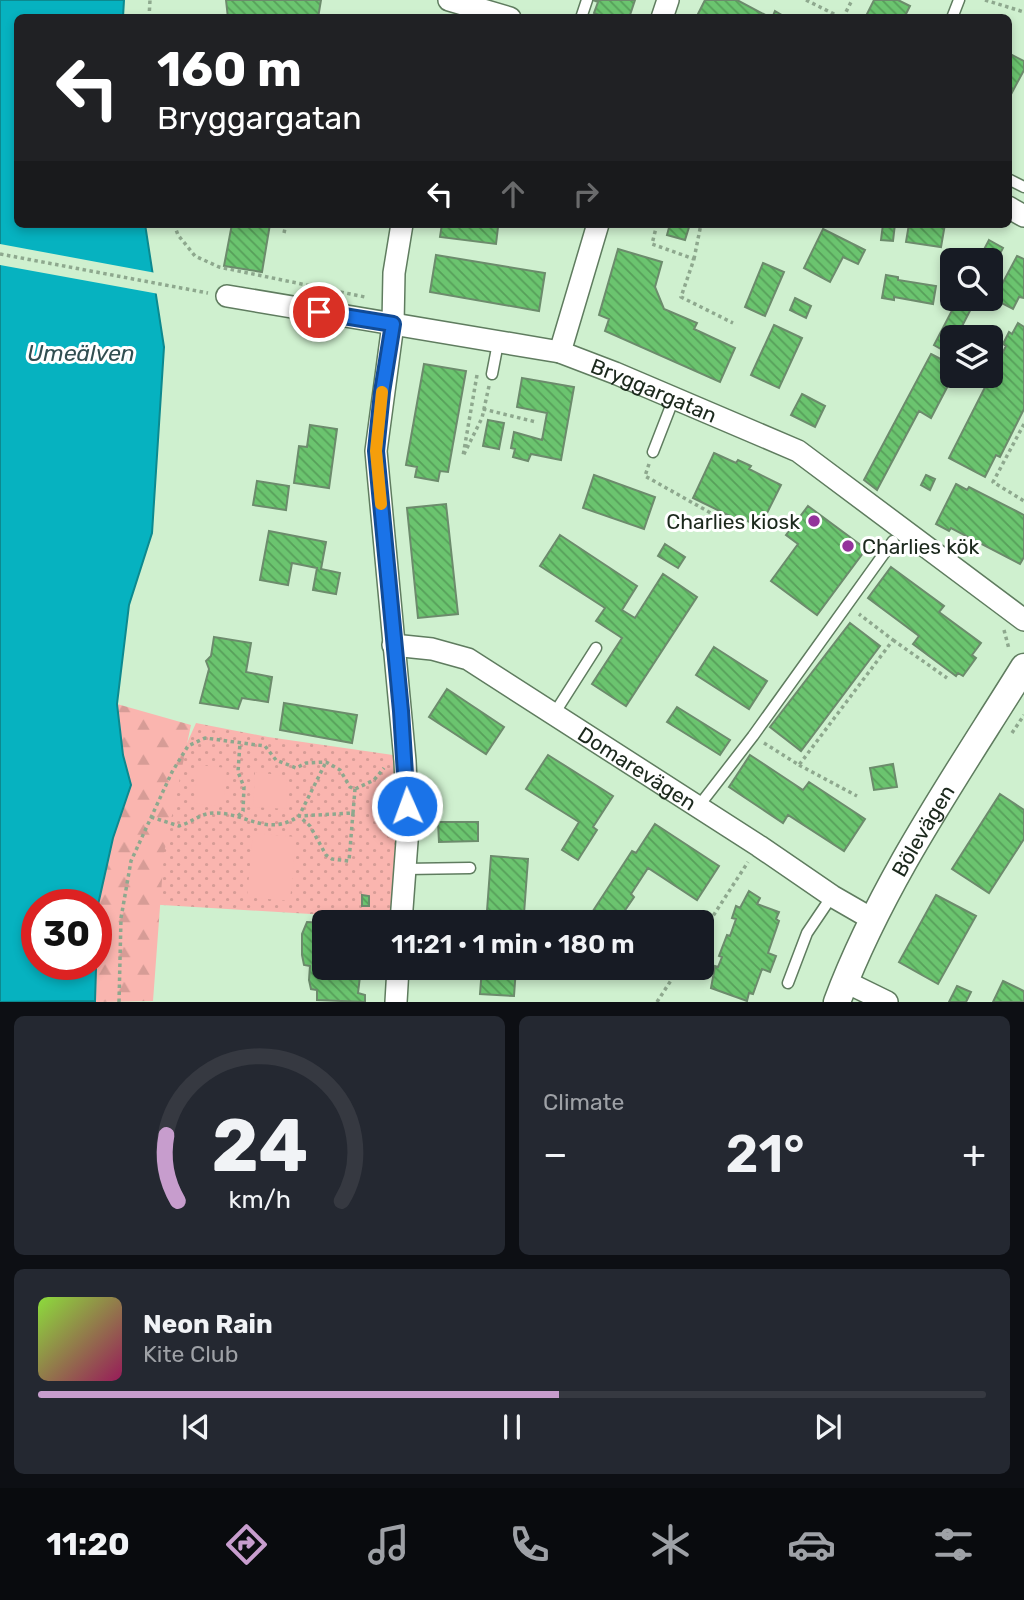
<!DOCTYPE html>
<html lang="en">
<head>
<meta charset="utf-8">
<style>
	:root { --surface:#171b24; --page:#242831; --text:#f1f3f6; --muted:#9ea1a6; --line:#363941; --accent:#c79dcd }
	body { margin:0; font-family:Rubik,sans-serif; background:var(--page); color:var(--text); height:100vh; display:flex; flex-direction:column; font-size:26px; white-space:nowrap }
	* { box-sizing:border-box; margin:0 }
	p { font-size:23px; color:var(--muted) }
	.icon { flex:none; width:38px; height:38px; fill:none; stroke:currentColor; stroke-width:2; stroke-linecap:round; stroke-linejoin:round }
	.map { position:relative; height:1002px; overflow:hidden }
	.details { display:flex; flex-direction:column; gap:14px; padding:14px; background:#0d0f14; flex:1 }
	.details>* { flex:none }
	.banner { position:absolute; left:14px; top:14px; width:998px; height:214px; border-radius:10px; box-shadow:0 4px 10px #0003; background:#202124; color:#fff; overflow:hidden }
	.tools { position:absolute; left:940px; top:248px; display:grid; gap:14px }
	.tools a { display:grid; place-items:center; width:63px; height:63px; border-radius:10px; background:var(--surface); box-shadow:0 4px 10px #0003; font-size:35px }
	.speed { position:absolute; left:21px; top:889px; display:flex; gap:14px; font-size:35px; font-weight:700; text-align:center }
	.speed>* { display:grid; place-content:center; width:91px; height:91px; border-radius:50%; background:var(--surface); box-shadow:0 4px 10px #0003; line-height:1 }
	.speed .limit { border:10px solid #d22; background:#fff; color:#111 }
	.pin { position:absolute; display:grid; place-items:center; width:60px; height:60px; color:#fff; margin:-30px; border:4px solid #fff; border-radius:50%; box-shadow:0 2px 7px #0007 }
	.me { position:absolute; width:77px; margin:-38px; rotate:358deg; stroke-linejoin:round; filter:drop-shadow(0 0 5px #0008) }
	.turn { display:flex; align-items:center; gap:24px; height:147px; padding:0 28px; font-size:32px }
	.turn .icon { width:91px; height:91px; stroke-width:2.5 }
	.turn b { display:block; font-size:49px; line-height:60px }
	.lanes { display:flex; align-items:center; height:66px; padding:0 28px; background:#0003; justify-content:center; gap:35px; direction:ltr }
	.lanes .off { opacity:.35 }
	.big { font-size:52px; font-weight:600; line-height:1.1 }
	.details .widget { flex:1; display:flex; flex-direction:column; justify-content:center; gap:10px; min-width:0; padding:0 24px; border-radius:10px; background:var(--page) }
	.details .dial { align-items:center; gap:0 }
	.dial svg { height:182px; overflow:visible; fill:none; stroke:var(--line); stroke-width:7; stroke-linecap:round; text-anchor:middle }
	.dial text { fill:var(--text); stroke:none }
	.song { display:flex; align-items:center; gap:21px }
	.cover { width:84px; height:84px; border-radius:10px; background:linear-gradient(135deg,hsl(90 70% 55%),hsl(330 70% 35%)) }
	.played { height:7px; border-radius:4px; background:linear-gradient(90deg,var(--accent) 55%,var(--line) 55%) }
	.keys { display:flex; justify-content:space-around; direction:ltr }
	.heat { display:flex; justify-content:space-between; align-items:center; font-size:38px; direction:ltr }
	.details .tiles { flex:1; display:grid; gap:14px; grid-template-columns:1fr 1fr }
	.widget:last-child { grid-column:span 2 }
	.trip { position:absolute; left:312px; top:910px; width:402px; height:70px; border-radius:10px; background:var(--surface); box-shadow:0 4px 10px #0003; font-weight:600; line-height:70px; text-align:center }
	.tab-bar { display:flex; height:112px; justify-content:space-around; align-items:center; background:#090b0e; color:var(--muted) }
	.tab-bar .icon { width:49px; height:49px }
	.tab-bar .on { color:var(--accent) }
	.tab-bar b { font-size:32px; color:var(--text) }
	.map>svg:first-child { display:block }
	.green { fill:url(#green-dots) }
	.forest { fill:url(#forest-firs) }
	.pitch { fill:#fab5af }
	.water { fill:#06b2c0; stroke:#0c898f; stroke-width:2; fill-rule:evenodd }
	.pier { fill:#cff0cf }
	.building { fill:url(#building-back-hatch); stroke:#6c8b6c; stroke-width:2 }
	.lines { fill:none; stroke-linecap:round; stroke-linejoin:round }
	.service-casing { stroke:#5f7c5f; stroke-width:13 }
	.minor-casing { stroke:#5f7c5f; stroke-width:24 }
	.tertiary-casing { stroke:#5f7c5f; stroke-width:29 }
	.path { stroke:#8ea88e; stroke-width:3.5; stroke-dasharray:3.5 3.5; stroke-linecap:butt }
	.service { stroke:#fff; stroke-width:10 }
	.minor { stroke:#fff; stroke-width:21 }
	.tertiary { stroke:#fff; stroke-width:26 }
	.route-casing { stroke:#114b97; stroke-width:18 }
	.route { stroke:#1a73e8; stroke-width:12 }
	.slow { stroke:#f59e0b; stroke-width:12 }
	.poi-dot { fill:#93339b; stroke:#fff; stroke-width:2.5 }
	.labels { text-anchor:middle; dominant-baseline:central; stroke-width:6; stroke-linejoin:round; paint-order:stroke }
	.street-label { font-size:21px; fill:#1b281c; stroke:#fff }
	.poi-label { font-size:21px; fill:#1b281c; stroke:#fff; text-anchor:end }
	.water-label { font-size:23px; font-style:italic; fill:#314e51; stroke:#fff }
</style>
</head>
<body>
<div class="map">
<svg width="1024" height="1002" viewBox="0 0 1024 1002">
	<defs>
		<pattern id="green-dots" width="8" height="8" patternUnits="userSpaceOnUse" patternTransform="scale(1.75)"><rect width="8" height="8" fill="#fab5af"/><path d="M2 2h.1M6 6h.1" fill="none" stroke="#d69c96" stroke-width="1.8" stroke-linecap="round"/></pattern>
		<pattern id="forest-firs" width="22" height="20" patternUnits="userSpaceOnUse" patternTransform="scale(1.75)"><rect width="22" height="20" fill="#fab5af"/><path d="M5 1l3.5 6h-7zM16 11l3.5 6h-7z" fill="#d69c96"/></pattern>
		<pattern id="building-back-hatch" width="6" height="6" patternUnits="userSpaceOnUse" patternTransform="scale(1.75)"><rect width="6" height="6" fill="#6bc46f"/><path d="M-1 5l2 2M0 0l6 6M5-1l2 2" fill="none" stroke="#579f5a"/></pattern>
	</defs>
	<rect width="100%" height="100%" fill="#cff0cf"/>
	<path class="green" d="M 196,723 L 268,737 L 393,755 L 397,835 L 392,919 L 129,903 L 145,837 Z"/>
	<path class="forest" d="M 117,704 L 191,725 L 164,853 L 153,1001 L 95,1002 L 98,905 L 113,838 L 131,785 L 123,755 Z"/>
	<path class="pitch" d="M 198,765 L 227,768 L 223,807 L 194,803 Z
		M 255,772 L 286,776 L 287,809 L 253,807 Z
		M 253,833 L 296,837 L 290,901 L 247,897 Z"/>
	<path class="water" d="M 0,0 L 124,0 L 123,17 L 18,18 L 18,224 L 145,224 L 164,347 L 152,533 L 129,605 L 117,704 L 123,755 L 131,785 L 113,838 L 98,905 L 95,1001 L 0,1002 ZM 37,905 L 96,905 L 96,964 L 37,964 Z"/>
	<path class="pier" d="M 0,244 L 156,273 L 159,294 L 0,265 Z"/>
	<path class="building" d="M 226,0 L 321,0 L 318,18 L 228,18 Z
		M 593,0 L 635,0 L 629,18 L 606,18 L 594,13 L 598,2 Z
		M 705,0 L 737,0 L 771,18 L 704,18 L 698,14 Z
		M 874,0 L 898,0 L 910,6 L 904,18 L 865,18 Z
		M 775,11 L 787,18 L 772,18 Z
		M 1008,53 L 1024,61 L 1024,70 L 1008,100 Z
		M 232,224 L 270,224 L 262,272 L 224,266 Z
		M 442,224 L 473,224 L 498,227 L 496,244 L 440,237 Z
		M 670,224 L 690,224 L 685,240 L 667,235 Z
		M 883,224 L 895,224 L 893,241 L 881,240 Z
		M 909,224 L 945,224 L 941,247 L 906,242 Z
		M 823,229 L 865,250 L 858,264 L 843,257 L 830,282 L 804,268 Z
		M 989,240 L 1003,248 L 990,272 L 990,261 L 978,261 Z
		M 618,249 L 662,262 L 655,287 L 664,309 L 697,323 L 694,329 L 735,348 L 720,382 L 605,331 L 609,319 L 599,315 Z
		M 436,255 L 545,273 L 539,311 L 430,292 Z
		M 1017,256 L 1024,259 L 1024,298 L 1019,297 L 1013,309 L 994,299 Z
		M 763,263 L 784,272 L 765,316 L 745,307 Z
		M 886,275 L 898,277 L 898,280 L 936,286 L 933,304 L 894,297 L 894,300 L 882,298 Z
		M 795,298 L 811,306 L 806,318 L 790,310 Z
		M 958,299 L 976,299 L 956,338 L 952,338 L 952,346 L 948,353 L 934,345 Z
		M 1018,323 L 1024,327 L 1024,409 L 1000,457 L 996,455 L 985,477 L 949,458 L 1006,346 L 1003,344 L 1009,332 L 1012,334 Z
		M 774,325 L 802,338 L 779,388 L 751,375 Z
		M 931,354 L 952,365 L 953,376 L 931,418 L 919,411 L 877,490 L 864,480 Z
		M 424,364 L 466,371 L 448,472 L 440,471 L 438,481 L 415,477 L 417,467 L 406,465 Z
		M 522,378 L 574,387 L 561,460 L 531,454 L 528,461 L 513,457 L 515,449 L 511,448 L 514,432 L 542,440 L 547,413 L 517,407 Z
		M 802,394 L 825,406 L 815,427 L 791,415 Z
		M 488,420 L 504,423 L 499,449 L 483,446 Z
		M 310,425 L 337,429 L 329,488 L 294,483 L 299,446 L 307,447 Z
		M 714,453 L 736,463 L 738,460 L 751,466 L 749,469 L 781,485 L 760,527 L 737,516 L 736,519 L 693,498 Z
		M 594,475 L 655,497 L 644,529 L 583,508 Z
		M 926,475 L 935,479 L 930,490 L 921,485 Z
		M 257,481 L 289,486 L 286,510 L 253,505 Z
		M 956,484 L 967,490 L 969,487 L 1024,515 L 1024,557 L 1020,564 L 951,528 L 949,531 L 936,524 Z
		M 446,504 L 458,614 L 418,618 L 407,508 Z
		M 808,506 L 866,549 L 817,615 L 771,581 L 798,544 L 786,535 Z
		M 269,531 L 326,542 L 321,569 L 340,573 L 336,594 L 313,590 L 317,568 L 292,563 L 288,585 L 260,580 Z
		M 560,535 L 637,586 L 622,610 L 635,618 L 663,574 L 697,597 L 626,706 L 592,684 L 622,638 L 596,621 L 605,608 L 540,566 Z
		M 665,544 L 685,557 L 678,568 L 658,556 Z
		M 891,567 L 944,606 L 939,612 L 981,643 L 972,655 L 976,658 L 963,676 L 958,673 L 956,676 L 913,644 L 919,636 L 868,598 Z
		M 850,623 L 880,646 L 801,751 L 770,727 Z
		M 214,637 L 251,643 L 246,672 L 272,677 L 268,702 L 242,698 L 238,709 L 200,703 L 209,669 L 206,661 L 211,656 Z
		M 714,647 L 767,681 L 749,709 L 696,675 Z
		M 447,689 L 504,727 L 486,754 L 429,717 Z
		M 284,703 L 357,715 L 352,743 L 280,730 Z
		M 677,707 L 730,740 L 720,755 L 667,722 Z
		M 548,755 L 613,796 L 593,827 L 597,830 L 578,860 L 562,850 L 579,822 L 526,789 Z
		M 750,755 L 803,790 L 809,782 L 865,819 L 844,851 L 788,815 L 783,823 L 729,787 Z
		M 893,764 L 897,787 L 874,790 L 870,768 Z
		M 1000,794 L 1024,810 L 1024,839 L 989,893 L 952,869 Z
		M 438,822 L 478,822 L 478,841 L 439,842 Z
		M 655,824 L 719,866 L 697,900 L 648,868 L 631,894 L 634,897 L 617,922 L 603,922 L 591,914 L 632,851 L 636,853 Z
		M 491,856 L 528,859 L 524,914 L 487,911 Z
		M 749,891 L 760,898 L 757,904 L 779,912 L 776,919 L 779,921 L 768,953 L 776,956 L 770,972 L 762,969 L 753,994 L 749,993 L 747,1001 L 711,988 L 715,966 L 718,967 L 722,957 L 719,956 L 727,935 L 730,936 L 736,919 L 732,918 L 736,906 L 740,908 Z
		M 362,895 L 369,896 L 369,906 L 362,906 Z
		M 936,895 L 976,916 L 938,984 L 899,962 Z
		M 307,922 L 324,923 L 324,968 L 361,968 L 358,993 L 365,995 L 365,1002 L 317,1000 L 317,990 L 311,989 L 309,980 L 310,966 L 304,965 L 302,955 L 302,934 Z
		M 482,968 L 516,968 L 514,996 L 480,994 Z
		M 1003,981 L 1024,991 L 1024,1002 L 993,1002 Z
		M 957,986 L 971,992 L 966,1002 L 949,1002 Z"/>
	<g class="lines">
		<defs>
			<path id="service" d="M 581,18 L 587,0
				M 952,18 L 959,0
				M 1008,179 L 1024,187
				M 492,374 L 498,343
				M 653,452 L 674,398
				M 554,714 L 596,648
				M 698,807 L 753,736 L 893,541
				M 405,869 L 470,868
				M 788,983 L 807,933 L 832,896"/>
			<g id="minor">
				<path d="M 449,0 L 510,18"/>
				<path d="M 662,18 L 668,0"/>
				<path d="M 1008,207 L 1024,216"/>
				<path id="s1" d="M 227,296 L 560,352 L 615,373 L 798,451 L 1024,620"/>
				<path d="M 560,352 L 598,224"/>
				<path id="s2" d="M 393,645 L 432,649 L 468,659 L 759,846 L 832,896 L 872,919"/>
				<path d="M 401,922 L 408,828 L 405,761 L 376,451 L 393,324 L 394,273 L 402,224"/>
				<path d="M 844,981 L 887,1002"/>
				<path d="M 396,1002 L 398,968"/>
			</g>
			<g id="tertiary">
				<path id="s3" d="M 837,1002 C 882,882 957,775 1024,667"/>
			</g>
		</defs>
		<use href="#service" class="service-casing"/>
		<use href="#minor" class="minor-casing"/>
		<use href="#tertiary" class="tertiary-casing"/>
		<path class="path" d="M 806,0 L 842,18
			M 985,0 L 1024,12
			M 149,18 L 150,0
			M 843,18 L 852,0
			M 15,21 L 18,21
			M 174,224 L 178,235 L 195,256 L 219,267 L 365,297
			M 657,224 L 652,244 L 694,259 L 681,297 L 733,323
			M 284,233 L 286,224
			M 0,254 L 208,293
			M 694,259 L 701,224
			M 477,375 L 463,456 L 482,418 L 489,386
			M 483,409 L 536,422
			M 1024,424 L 993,482 L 1024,501
			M 649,464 L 645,476 L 725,521
			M 1004,630 L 1009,649
			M 893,640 L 947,678
			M 1012,733 L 1024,715
			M 764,743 L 799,765 L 893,640 L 859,614
			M 799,765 L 857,796
			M 353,813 L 349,861 L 332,859 L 326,855 L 310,826 L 299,816 Z
			M 353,813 L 355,789
			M 238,816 L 243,811 L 244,787 L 238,772 L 240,743
			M 151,817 L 179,826 C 191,823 200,813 214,813 C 245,812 267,838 299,816 L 326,762
			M 702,933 L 748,862
			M 119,1002 L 121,918 L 131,861 L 172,772 L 188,746 L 205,738 L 265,746 L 276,760 L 296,768 L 306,763 L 326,762 L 340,770 L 350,787 L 355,789 L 374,780 L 384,768
			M 657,1002 L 679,968"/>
		<use href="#service" class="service"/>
		<use href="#minor" class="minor"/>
		<use href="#tertiary" class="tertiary"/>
	</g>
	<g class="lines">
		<defs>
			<path id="route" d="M 319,312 L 393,324 L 382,392 L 376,451 L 401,711 L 407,806"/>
		</defs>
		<use href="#route" class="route-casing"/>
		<use href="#route" class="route"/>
		<path class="slow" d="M 381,504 L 376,451 L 382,392"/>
	</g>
	<g class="poi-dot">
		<circle cx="814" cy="521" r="7"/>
		<circle cx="848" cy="546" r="7"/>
	</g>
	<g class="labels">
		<g class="street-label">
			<text stroke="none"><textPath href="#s1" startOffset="439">Bryggargatan</textPath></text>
			<text stroke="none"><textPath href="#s2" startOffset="278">Domarevägen</textPath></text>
			<text stroke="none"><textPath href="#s3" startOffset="192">Bölevägen</textPath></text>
		</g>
		<g class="poi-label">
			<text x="800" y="521">Charlies kiosk</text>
			<text x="862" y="546" text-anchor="start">Charlies kök</text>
		</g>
		<g class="water-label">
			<text x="81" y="353">Umeälven</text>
		</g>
	</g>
</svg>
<div class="tools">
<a><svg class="icon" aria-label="search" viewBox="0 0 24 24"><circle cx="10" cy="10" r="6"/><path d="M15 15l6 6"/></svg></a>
<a><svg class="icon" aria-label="layers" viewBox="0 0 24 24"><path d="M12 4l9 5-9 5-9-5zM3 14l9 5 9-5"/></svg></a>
</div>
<div class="speed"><div class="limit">30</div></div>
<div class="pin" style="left:319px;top:312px;background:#d93025"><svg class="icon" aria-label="arrive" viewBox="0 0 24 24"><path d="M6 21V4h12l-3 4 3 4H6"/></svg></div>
<svg class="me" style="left:407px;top:806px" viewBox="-20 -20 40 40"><circle r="17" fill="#1a73e8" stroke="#fff" stroke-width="3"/><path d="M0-11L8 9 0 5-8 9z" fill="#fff"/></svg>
<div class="trip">11:21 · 1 min · 180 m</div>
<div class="banner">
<div class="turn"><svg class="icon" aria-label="left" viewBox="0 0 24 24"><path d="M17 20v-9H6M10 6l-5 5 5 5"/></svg><div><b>160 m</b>Bryggargatan</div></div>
<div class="lanes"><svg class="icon" aria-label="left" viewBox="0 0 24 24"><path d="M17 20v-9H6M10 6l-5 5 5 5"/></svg><svg class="icon off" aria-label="ahead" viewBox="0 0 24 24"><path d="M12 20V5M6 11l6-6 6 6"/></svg><svg class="icon off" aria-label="right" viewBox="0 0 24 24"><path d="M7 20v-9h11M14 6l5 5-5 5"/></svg></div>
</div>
</div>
<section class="details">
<div class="tiles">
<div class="widget dial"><svg viewBox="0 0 100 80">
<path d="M14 69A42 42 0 1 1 86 69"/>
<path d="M14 69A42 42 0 0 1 9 40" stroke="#c79dcd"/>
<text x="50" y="56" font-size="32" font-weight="700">24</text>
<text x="50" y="72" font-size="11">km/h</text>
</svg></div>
<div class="widget"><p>Climate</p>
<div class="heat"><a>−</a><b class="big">21°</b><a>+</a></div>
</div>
<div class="widget">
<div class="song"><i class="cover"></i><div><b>Neon Rain</b><p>Kite Club</p></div></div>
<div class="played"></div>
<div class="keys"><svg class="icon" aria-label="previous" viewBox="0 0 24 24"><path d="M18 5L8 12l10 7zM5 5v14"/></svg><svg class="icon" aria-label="pause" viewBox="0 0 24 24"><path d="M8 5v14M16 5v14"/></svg><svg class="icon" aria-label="next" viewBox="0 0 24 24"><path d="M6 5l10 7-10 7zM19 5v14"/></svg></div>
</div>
</div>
</section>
<nav class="tab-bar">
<b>11:20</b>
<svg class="icon on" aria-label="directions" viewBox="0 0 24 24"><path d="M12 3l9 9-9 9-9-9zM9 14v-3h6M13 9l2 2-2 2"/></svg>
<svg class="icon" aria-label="music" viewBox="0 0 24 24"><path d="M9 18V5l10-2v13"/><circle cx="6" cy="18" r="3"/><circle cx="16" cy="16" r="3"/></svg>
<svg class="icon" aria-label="phone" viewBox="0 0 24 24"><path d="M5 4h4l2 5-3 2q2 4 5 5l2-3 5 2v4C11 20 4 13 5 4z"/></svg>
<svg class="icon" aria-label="climate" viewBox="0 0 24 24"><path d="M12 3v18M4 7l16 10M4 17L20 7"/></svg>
<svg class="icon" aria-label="car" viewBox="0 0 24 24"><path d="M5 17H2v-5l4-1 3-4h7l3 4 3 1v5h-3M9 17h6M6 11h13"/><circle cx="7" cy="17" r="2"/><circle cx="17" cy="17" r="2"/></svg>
<svg class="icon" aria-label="filters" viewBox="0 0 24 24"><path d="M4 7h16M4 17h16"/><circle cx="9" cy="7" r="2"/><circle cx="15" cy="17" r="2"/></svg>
</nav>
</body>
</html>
